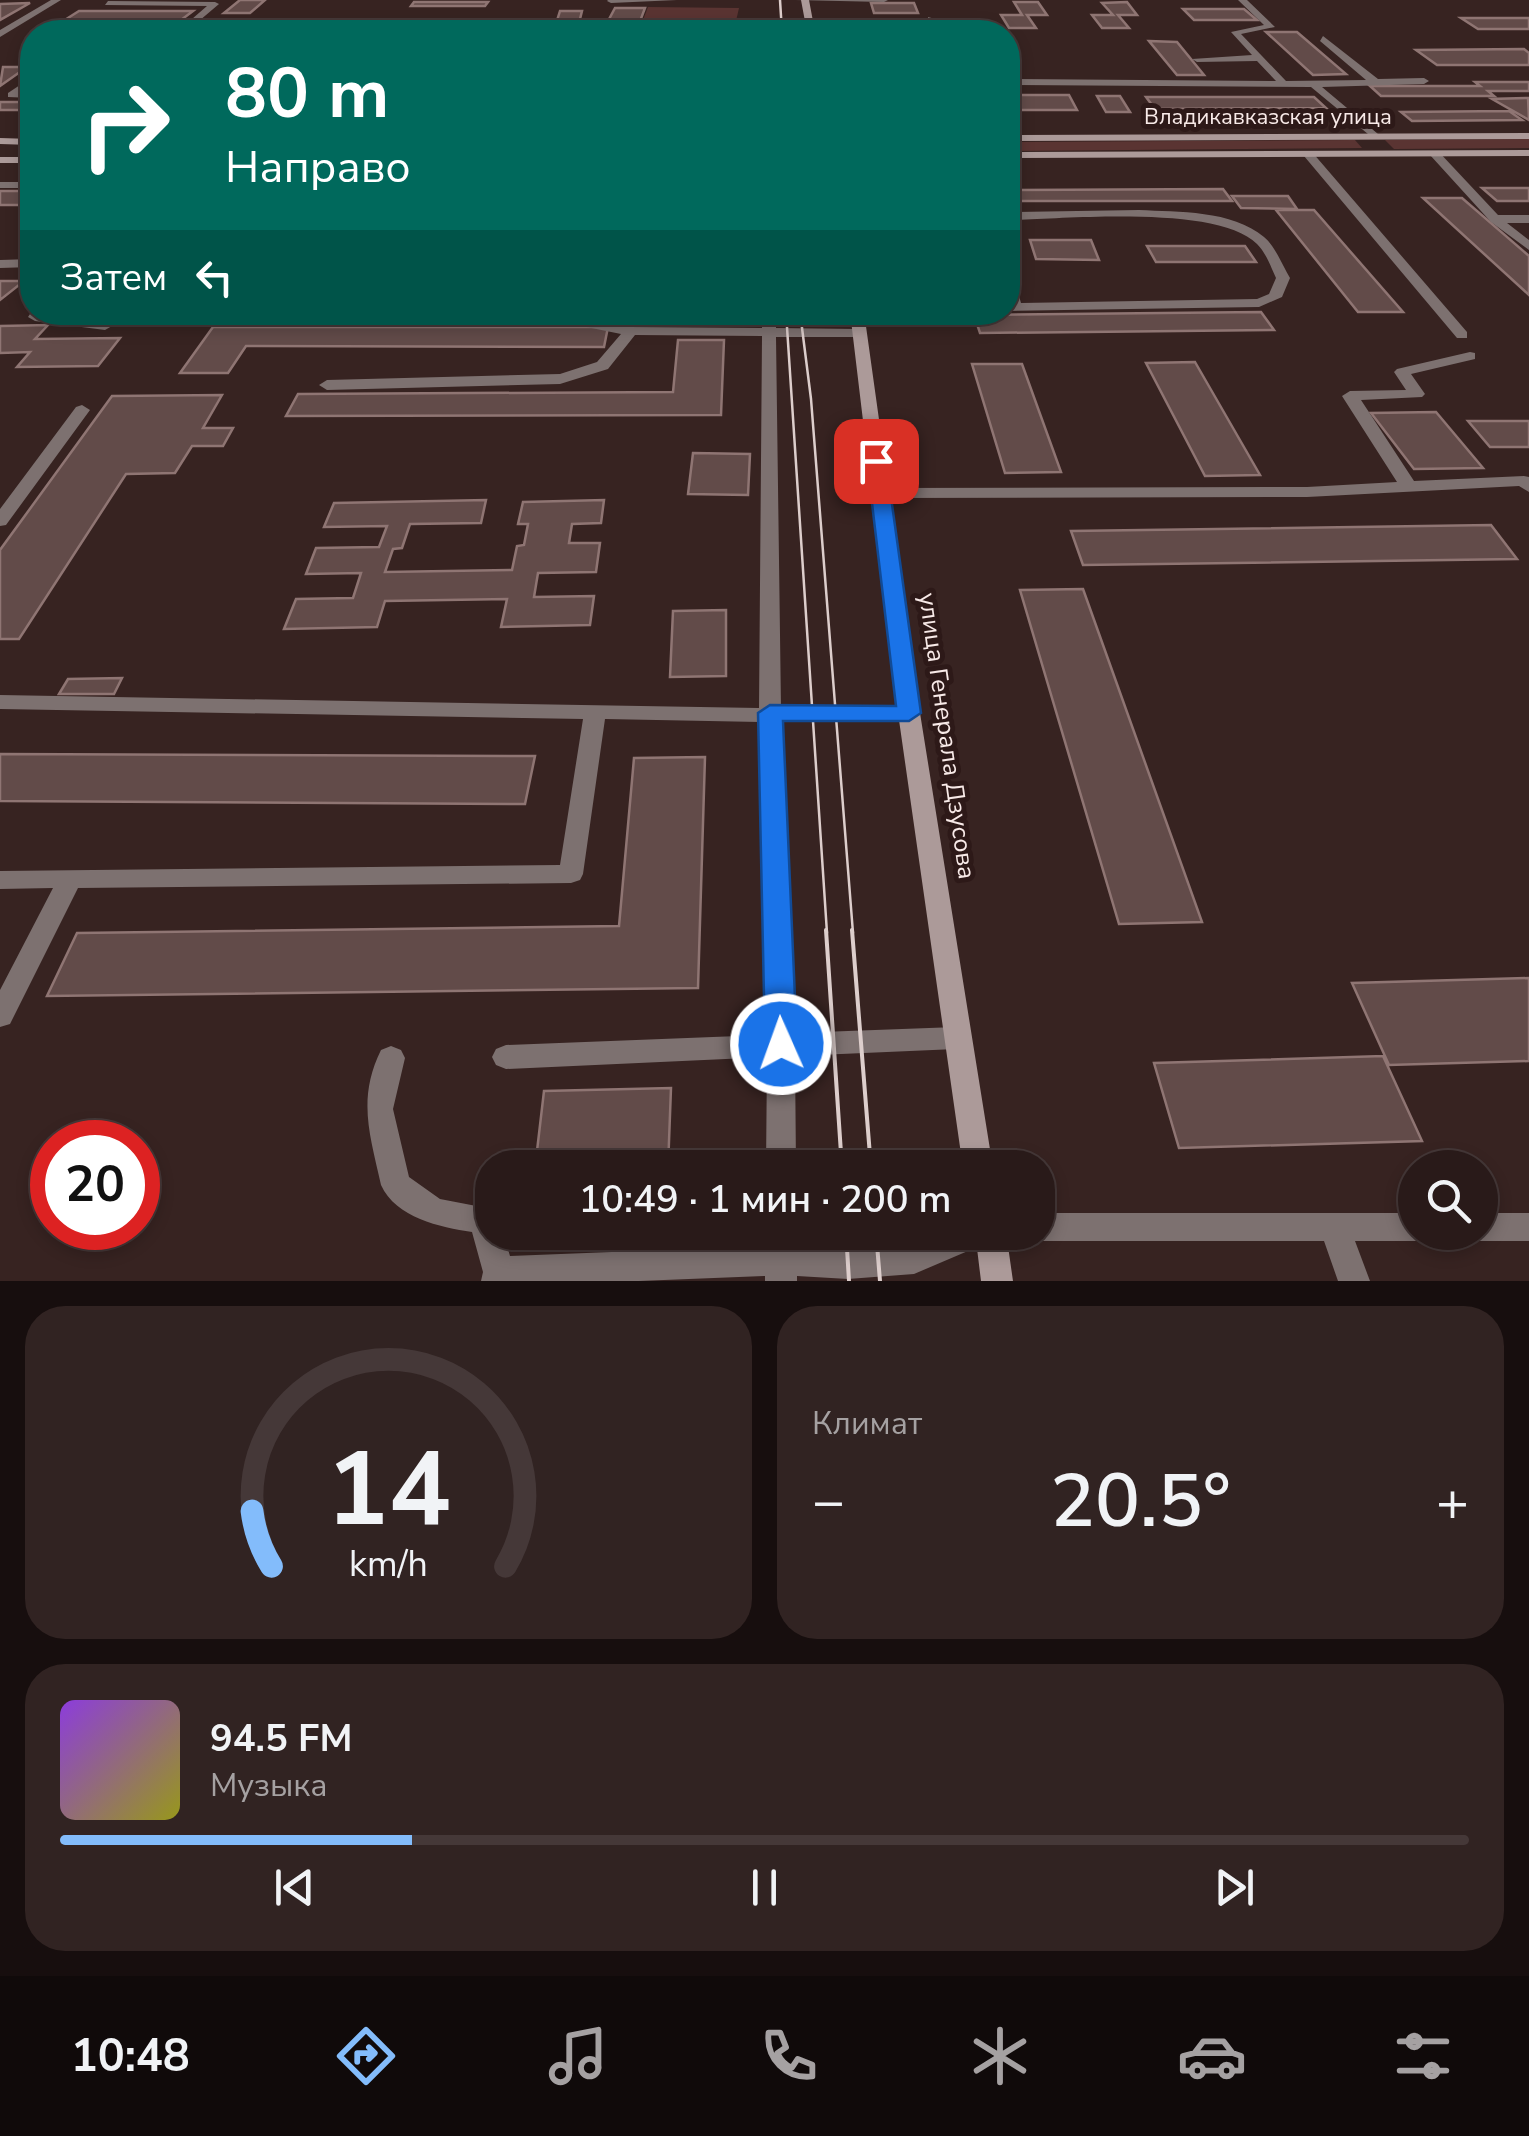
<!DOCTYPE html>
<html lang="ru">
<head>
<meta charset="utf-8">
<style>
	:root { --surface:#291a19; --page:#312322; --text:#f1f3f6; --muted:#a5a1a2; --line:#453838; --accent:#83bcfb }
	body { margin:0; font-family:"Nunito Sans",sans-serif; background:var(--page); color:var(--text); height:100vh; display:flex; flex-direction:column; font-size:38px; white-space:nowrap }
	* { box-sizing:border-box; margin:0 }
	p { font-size:32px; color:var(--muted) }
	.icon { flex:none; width:55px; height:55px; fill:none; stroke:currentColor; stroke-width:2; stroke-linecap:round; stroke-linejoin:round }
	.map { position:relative; height:1281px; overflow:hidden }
	.side { display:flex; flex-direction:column; gap:25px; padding:25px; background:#170e0e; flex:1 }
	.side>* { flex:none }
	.banner { position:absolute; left:20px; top:20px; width:1000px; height:305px; border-radius:40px; box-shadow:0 5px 15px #0003,0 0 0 2px var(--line); background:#00695c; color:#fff; overflow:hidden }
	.tools { position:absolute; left:1398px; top:1150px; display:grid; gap:20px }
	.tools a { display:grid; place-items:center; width:100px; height:100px; border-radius:50%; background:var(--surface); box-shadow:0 5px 15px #0003,0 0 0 2px var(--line); font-size:50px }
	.speed { position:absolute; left:30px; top:1120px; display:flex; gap:20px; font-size:50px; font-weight:700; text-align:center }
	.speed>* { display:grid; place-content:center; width:130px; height:130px; border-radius:50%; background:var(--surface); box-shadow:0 5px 15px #0003,0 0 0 2px var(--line); line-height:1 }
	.speed .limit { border:15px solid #d22; background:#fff; color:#111 }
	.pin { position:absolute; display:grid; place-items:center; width:85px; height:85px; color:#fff; margin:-42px; border-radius:20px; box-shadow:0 5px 15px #0006 }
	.me { position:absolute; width:110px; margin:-55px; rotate:358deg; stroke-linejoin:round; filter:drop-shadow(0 0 8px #0008) }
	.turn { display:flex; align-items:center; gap:35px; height:210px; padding:0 40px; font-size:45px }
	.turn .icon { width:130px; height:130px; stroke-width:2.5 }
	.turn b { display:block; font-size:70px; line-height:85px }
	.then { display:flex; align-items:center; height:95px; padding:0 40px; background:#0003; gap:20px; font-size:38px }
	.big { font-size:75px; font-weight:600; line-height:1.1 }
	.side .card { flex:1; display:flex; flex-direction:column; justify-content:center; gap:15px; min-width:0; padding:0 35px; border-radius:40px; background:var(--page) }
	.side .dial { align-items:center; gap:0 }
	.dial svg { height:260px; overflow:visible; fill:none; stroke:var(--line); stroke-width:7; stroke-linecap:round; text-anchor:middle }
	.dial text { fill:var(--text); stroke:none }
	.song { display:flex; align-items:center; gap:30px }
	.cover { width:120px; height:120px; border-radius:15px; background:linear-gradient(135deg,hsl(270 70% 55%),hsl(60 70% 35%)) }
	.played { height:10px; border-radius:5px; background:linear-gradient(90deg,var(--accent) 25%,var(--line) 25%) }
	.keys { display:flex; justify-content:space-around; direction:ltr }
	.heat { display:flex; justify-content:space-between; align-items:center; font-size:55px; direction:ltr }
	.side .tiles { flex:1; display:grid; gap:25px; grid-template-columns:1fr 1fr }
	.card:last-child { grid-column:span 2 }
	.trip { position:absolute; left:475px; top:1150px; width:580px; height:100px; border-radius:40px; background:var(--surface); box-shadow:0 5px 15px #0003,0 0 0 2px var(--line); font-weight:600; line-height:100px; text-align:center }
	.dock { display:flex; height:160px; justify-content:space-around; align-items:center; background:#100a0a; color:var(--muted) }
	.dock .icon { width:70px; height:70px }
	.dock .current { color:var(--accent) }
	.dock b { font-size:45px; color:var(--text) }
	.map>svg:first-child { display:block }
	.green { fill:#5a3432 }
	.building { fill:#624b49; stroke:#8f7573; stroke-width:2.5 }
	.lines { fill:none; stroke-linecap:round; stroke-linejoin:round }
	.lane { fill:#7d7170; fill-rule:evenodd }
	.secondary { fill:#ac9a99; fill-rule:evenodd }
	.tram-far1 { stroke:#ddcecc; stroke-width:2.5 }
	.tram { stroke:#ddcecc; stroke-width:4 }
	.route { fill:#1a73e8; stroke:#114b97; stroke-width:2.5 }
	.labels { text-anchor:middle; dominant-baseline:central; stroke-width:10; stroke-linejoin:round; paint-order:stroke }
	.far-street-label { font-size:22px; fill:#f8eae8; stroke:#2d1918 }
	.street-label { font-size:25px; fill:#f8eae8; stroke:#2d1918 }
</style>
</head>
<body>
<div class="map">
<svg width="1529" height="1281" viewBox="0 0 1529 1281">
	<rect width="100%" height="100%" fill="#372321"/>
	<path class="green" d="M 648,7 L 739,8 L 736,21 L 643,20 Z
		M 1529,139 L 1529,148 L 1394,149 L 1385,140 Z
		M 1355,140 L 1362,148 L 1008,151 L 1008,142 Z"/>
	<path class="building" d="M 240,0 L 265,0 L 250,13 L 224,13 Z
		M 414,2 L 488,2 L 485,6 L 411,6 Z
		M 1014,2 L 1038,2 L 1047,15 L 1027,15 L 1036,28 L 1009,28 L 1001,15 L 1022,15 Z
		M 1127,2 L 1137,15 L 1118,15 L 1129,28 L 1102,28 L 1092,15 L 1113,15 L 1102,3 Z
		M 30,3 L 0,20 L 0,4 Z
		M 871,3 L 914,3 L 918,13 L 874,13 Z
		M 615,8 L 645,8 L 639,24 L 607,23 Z
		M 1183,9 L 1244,9 L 1257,20 L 1194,20 Z
		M 79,11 L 193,11 L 181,20 L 97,20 L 79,32 L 46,32 Z
		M 560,11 L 582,11 L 578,27 L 555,27 Z
		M 1461,18 L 1529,18 L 1529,29 L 1478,29 Z
		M 889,21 L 917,21 L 921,32 L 892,32 Z
		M 1266,32 L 1297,32 L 1346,74 L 1313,75 Z
		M 1149,41 L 1177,42 L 1204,75 L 1177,75 Z
		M 1524,49 L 1529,53 L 1529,65 L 1437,65 L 1416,50 Z
		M 3,67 L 27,67 L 0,86 Z
		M 1475,82 L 1529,82 L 1529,91 L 1488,91 L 1494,96 L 1381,96 L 1370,86 L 1480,86 Z
		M 1008,95 L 1069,95 L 1077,110 L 1008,110 Z
		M 1097,96 L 1120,96 L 1130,112 L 1106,112 Z
		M 1146,97 L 1314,97 L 1326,108 L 1155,109 Z
		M 1528,98 L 1529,120 L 1492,99 Z
		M 0,102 L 32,102 L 32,110 L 0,110 Z
		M 1509,111 L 1522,120 L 1412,121 L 1401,112 Z
		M 1482,188 L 1529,188 L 1529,201 L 1497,201 Z
		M 1223,189 L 1232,201 L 1008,201 L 1008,190 Z
		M 0,191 L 32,191 L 32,205 L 0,205 Z
		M 1232,196 L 1288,196 L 1297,209 L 1241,208 Z
		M 1423,198 L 1462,198 L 1529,256 L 1529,295 Z
		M 1276,210 L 1314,210 L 1403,312 L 1358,312 Z
		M 1030,240 L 1091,240 L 1099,260 L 1036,259 Z
		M 1147,246 L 1245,246 L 1256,262 L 1156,262 Z
		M 0,281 L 24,281 L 0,300 Z
		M 1261,312 L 1274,330 L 980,333 L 974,315 Z
		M 48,325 L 35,339 L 120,338 L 98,366 L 17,367 L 30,352 L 0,353 L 0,326 Z
		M 213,327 L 608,327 L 604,347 L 246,346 L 228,373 L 180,373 Z
		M 678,340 L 724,340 L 721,415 L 286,416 L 298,394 L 673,392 Z
		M 1195,362 L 1260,475 L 1205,476 L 1146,363 Z
		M 972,364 L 1022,364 L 1061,472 L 1005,473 Z
		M 222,395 L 203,428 L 233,428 L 223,446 L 192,446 L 175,473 L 126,474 L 19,639 L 0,639 L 0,550 L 112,396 Z
		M 1436,412 L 1483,468 L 1414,469 L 1371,413 Z
		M 1468,421 L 1529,421 L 1529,447 L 1490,447 Z
		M 693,453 L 750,454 L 748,495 L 688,494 Z
		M 486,500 L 481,523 L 410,524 L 402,548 L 393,549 L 385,572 L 512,570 L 517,546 L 524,545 L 528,524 L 518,524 L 523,502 L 604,500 L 601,523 L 572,524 L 569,543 L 600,543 L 596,572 L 538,573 L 534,597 L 594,596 L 590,625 L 501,627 L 507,599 L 385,601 L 377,627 L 284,629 L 296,599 L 353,598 L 361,573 L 306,574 L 316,548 L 379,547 L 387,526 L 324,527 L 334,503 Z
		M 1491,525 L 1517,559 L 1083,565 L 1071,531 Z
		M 1083,589 L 1202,922 L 1119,924 L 1020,590 Z
		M 726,610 L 726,676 L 670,677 L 673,611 Z
		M 122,678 L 114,694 L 59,694 L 68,679 Z
		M 0,754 L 535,756 L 525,804 L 0,801 Z
		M 705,757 L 698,988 L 47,996 L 77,933 L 619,926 L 634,758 Z
		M 1529,978 L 1529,1061 L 1389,1065 L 1352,983 Z
		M 1383,1056 L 1422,1141 L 1179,1148 L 1154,1063 Z
		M 671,1088 L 668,1168 L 535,1168 L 544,1091 Z"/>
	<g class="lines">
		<path class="lane" d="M 51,0 L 61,0 L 0,37 L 0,30 Z
			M 677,0 L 611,3 L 607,1 L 608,0 Z
			M 795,0 L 888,0 L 884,2 Z
			M 1238,0 L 1247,0 L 1275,27 L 1241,34 L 1286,81 L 1366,80 L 1320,41 L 1323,36 L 1378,79 L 1424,78 L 1429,81 L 1424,84 L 1322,87 L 1378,134 L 1379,136 L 1374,139 L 1311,87 L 1008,85 L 1008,79 L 1276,81 L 1257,61 L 1197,62 L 1192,59 L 1252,55 L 1231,32 L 1264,25 Z
			M 108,1 L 215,2 L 219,4 L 186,32 L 177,32 L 207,6 L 105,5 Z
			M 928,17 L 935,19 L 937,32 L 929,32 Z
			M 32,77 L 32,84 L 22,92 L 32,92 L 32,98 L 8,97 L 8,93 Z
			M 1430,151 L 1438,151 L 1498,215 L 1529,215 L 1529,223 L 1507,223 L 1529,240 L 1529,250 L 1491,222 L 1430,155 Z
			M 1304,152 L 1312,152 L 1467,332 L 1467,338 L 1457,338 L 1304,156 Z
			M 0,182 L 32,182 L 32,188 L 0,188 Z
			M 1139,210 C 1178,212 1232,210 1264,237 C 1276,247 1282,265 1290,278 L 1282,297 L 1259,307 L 1008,311 L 1008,278 L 1015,282 L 1021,303 L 1257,299 L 1269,294 L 1276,278 C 1271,267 1266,253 1257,244 C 1218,204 1063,219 1008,220 L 1008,212 Z
			M 32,259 L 32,267 L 0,268 L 0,260 Z
			M 32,311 L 105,322 L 112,326 L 105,330 L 35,321 L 28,317 Z
			M 495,312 L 557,313 L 630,327 L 762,328 L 762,312 L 776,312 L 776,328 L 859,329 L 866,333 L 859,337 L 776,337 L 781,709 L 909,706 L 920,713 L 909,720 L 781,722 L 794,1033 L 956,1027 L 966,1030 L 970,1038 L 966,1046 L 956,1049 L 795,1056 L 796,1168 L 766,1168 L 767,1057 L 506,1069 L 496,1065 L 492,1057 L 496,1049 L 506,1045 L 767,1035 L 760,722 L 605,719 L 583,874 L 580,880 L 571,883 L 78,888 L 10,1024 L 0,1027 L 0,990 L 53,888 L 0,889 L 0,871 L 560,865 L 583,719 L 0,709 L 0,695 L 759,708 L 762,336 L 635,335 L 608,369 L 560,384 L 327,390 L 319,385 L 327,380 L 560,374 L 597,362 L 621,334 L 557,321 L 502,316 Z
			M 1470,352 L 1475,353 L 1475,359 L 1411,374 L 1425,394 L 1422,397 L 1361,400 L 1414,481 L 1524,476 L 1529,477 L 1529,492 L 1519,486 L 1307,497 L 881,498 L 872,493 L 881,488 L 1307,487 L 1397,482 L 1342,396 L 1350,391 L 1406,390 L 1394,372 L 1397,369 Z
			M 82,405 L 90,410 L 6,525 L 0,526 L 0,509 L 76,407 Z
			M 391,1046 L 401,1050 L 405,1058 L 393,1109 L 409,1177 L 440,1199 L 492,1209 L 492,1232 L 503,1232 L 510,1256 L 765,1246 L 765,1232 L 795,1232 L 796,1246 L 848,1249 L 913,1244 L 941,1232 L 993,1232 L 989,1242 L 914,1274 L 848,1279 L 797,1276 L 797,1281 L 765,1281 L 765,1276 L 639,1281 L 481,1281 L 483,1272 L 472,1232 C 440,1227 396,1218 381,1185 C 370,1135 357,1099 381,1050 Z
			M 1038,1213 L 1415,1213 L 1415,1232 L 1428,1232 L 1426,1237 L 1415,1241 L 1355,1241 L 1370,1281 L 1338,1281 L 1324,1241 L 1038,1241 L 1027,1237 L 1025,1232 L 1038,1232 Z
			M 1480,1213 L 1529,1213 L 1529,1241 L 1480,1241 L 1469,1237 L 1467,1232 L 1480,1232 Z"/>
		<path class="secondary" d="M 801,0 L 809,0 L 815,32 L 807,32 Z
			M 1529,133 L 1529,139 L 1008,141 L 1008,135 Z
			M 0,138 L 32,139 L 32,145 L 0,144 Z
			M 1529,150 L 1529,156 L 1008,158 L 1008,152 Z
			M 0,157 L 32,157 L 32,163 L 0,163 Z
			M 850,312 L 864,312 L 920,713 L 993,1168 L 963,1168 L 898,713 Z
			M 975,1232 L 1006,1232 L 1013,1281 L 981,1281 Z"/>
		<path class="tram-far1" d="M 780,0 L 782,32
			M 786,312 L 827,933
			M 800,312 L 811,399 L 853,933"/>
		<path class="tram" d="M 826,930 L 842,1168
			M 852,930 L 871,1168
			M 846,1232 L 849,1281
			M 876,1232 L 880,1281"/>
	</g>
	<path class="route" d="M 876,455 L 886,461 L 921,713 L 909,721 L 783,721 L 797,1044 L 792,1053 L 781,1057 L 770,1053 L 765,1044 L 758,713 L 770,705 L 896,706 L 867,461 Z"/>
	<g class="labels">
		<g class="far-street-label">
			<text x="1268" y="117">Владикавказская улица</text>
		</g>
		<g class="street-label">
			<text transform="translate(947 736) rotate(82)">улица Генерала Дзусова</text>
		</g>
	</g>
</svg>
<div class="tools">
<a><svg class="icon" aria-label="search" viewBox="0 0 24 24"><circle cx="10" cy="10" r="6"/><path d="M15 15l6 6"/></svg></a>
</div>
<div class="speed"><div class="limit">20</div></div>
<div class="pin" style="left:876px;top:461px;background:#d93025"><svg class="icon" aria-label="arrive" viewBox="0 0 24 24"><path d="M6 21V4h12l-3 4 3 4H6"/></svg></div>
<svg class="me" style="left:781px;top:1044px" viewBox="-20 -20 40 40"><circle r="17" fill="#1a73e8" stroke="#fff" stroke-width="3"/><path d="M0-11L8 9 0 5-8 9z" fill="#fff"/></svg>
<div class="trip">10:49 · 1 мин · 200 m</div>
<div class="banner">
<div class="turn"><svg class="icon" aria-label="right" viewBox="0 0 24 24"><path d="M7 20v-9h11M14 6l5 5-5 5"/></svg><div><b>80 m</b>Направо</div></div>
<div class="then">Затем<svg class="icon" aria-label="left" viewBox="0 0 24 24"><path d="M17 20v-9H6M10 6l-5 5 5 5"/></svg></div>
</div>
</div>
<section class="side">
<div class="tiles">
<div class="card dial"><svg viewBox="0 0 100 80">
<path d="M14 69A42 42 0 1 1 86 69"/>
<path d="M14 69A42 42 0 0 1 8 52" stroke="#83bcfb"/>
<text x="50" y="56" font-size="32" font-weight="700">14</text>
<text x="50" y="72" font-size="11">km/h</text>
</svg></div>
<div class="card"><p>Климат</p>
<div class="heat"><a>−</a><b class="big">20.5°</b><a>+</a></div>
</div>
<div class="card">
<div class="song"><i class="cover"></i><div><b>94.5 FM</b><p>Музыка</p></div></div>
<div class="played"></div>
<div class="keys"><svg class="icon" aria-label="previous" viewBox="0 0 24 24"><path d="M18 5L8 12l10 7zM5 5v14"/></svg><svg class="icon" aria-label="pause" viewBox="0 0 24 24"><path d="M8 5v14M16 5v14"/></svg><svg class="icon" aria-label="next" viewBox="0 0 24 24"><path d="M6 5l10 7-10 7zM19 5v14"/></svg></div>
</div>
</div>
</section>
<nav class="dock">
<b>10:48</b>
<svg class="icon current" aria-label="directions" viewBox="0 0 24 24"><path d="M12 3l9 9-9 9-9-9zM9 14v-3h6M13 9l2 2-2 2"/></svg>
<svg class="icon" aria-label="music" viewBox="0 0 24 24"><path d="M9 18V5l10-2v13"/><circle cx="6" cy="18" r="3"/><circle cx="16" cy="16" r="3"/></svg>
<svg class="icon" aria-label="phone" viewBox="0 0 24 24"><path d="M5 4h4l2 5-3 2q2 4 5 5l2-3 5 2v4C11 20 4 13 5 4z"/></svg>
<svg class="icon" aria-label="climate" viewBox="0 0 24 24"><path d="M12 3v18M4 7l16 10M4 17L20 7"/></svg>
<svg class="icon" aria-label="car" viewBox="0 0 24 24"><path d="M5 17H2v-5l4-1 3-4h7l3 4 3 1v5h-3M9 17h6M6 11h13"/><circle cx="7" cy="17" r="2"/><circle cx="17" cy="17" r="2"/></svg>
<svg class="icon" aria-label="filters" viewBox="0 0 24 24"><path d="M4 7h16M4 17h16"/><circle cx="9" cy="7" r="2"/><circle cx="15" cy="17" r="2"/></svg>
</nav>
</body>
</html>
